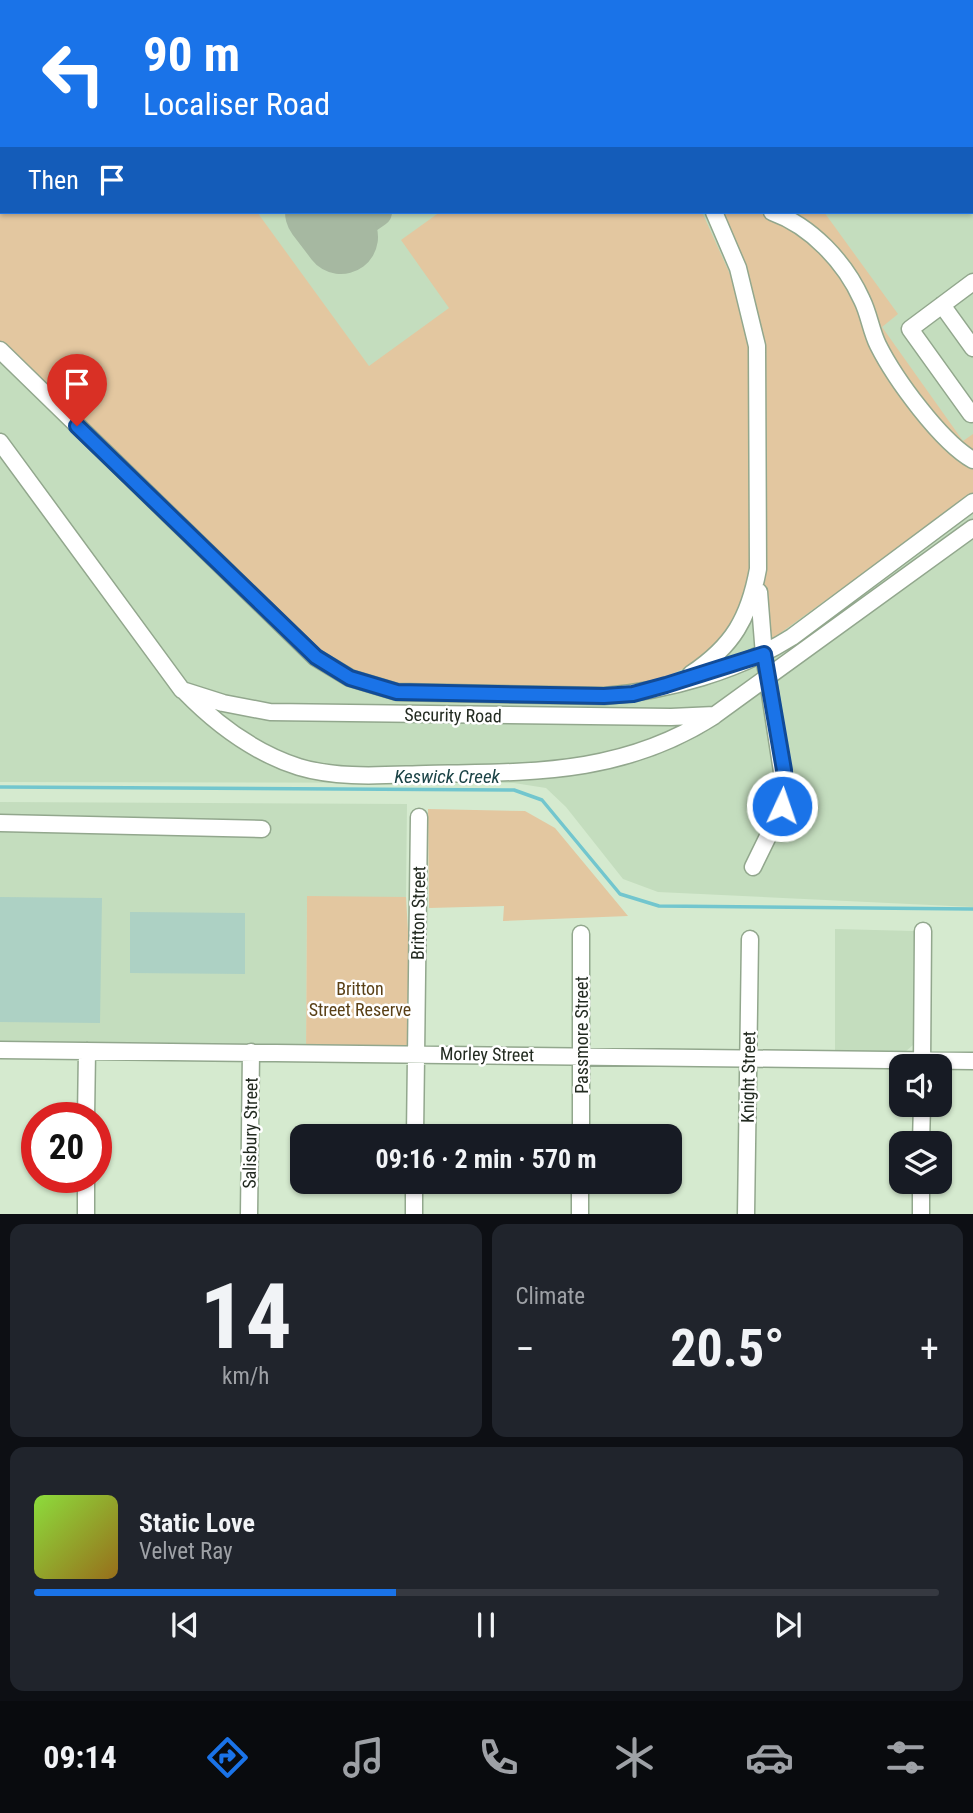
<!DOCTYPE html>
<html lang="en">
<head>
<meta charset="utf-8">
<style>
	:root { --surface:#171b24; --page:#20242c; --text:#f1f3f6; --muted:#9ea1a6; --line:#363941; --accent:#1a73e8 }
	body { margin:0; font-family:"Roboto Condensed",sans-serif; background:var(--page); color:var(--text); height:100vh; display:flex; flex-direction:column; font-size:26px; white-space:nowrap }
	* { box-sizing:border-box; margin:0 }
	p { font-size:23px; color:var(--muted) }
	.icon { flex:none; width:38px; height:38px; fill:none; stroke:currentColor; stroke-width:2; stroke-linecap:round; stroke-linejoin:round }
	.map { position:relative; height:1214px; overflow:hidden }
	.details { display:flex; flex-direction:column; gap:10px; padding:10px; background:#0d0f14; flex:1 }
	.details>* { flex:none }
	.guide { position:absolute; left:0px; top:0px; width:973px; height:214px; box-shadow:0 2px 5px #0004; background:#1a73e8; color:#fff; overflow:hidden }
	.fabs { position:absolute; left:889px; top:1054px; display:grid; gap:14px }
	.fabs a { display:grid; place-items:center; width:63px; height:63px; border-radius:14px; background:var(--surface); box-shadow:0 2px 5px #0004; font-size:35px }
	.speed { position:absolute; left:21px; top:1102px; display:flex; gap:14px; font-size:35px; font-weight:700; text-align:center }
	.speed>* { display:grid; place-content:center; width:91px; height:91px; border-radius:50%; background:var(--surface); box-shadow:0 2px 5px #0004; line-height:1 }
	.speed .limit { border:10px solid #d22; background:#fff; color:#111 }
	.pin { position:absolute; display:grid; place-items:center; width:60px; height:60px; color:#fff; margin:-72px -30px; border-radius:50% 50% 50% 0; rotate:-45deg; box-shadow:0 0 7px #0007 }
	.pin .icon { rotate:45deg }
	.me { position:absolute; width:77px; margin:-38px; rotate:3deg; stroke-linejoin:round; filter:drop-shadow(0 0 5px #0008) }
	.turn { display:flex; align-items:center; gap:24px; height:147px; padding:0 28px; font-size:32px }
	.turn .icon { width:91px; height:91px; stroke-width:2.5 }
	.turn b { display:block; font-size:49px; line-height:60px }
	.then { display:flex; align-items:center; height:66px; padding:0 28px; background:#0003; gap:14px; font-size:26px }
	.big { font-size:52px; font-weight:700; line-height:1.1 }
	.details .tile { flex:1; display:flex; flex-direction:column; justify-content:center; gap:10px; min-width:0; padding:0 24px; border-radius:14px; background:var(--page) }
	.details .dial { align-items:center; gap:0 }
	.dial b { font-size:91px; line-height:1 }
	.song { display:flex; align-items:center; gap:21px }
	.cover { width:84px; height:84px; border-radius:10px; background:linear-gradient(135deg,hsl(90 70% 55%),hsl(40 70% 35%)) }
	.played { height:7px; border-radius:4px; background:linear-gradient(90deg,var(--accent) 40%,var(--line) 40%) }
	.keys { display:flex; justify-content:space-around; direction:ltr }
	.heat { display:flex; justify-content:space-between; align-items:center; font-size:38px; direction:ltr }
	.details .tiles { flex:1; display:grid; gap:10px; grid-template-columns:1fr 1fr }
	.tile:last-child { grid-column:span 2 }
	.trip { position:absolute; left:290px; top:1124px; width:392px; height:70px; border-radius:14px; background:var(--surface); box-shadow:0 2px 5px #0004; font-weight:700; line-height:70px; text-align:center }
	.tab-bar { display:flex; height:112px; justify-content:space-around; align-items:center; background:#090b0e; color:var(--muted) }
	.tab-bar .icon { width:49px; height:49px }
	.tab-bar .selected { color:var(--accent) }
	.tab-bar b { font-size:32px; color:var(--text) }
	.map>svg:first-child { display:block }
	.built { fill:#c4ddbe; fill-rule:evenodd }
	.green { fill:#e3c7a0 }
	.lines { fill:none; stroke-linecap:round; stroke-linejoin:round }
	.stream { stroke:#72c6ce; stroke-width:3.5 }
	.taxiway { stroke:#a6b8a1; stroke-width:30 }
	.runway { stroke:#a6b8a1; stroke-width:74 }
	.building { fill:#add1c4 }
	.minor-casing { stroke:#92a78d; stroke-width:19 }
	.minor { stroke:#fff; stroke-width:16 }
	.route-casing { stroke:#114b97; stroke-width:18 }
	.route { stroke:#1a73e8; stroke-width:12 }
	.labels { text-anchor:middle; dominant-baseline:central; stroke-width:5; stroke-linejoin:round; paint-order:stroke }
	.street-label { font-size:18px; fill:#232b21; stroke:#fff }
	.park-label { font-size:18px; fill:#593f15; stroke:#fff }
	.water-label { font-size:19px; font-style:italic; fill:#1b4346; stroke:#fff }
</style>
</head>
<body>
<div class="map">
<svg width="973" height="1215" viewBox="0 0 973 1215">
	<rect width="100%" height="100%" fill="#d5eacf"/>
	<path class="built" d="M 0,0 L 973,0 L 973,907 L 658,892 L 623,879 L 566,807 L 546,788 L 514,783 L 0,782 ZM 2,2 L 971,2 L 971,212 L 2,212 Z
		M 0,802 L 407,804 L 406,897 L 307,897 L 306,1053 L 0,1047 Z
		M 835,929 L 914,931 L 913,1045 L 905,1052 L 835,1052 Z"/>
	<path class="green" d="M 0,0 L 105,2 L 2,2 L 2,212 L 257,212 L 369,366 L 449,308 L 401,240 L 440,212 L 702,212 L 738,292 L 749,349 L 749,578 L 735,620 L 699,661 L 660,680 L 630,689 L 379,684 L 320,657 L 0,345 Z
		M 232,0 L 517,0 L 517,2 L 233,2 Z
		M 718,212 L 824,212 L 898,314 L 882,327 L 963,441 L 973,434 L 973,494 L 772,639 L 764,636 L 760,348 Z
		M 428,809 L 525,811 L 555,828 L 628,916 L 503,921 L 504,906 L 429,908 Z
		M 307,896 L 406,897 L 415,1053 L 306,1053 Z"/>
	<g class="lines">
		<path class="stream" d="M 0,787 L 514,790 L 542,800 L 620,894 L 659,906 L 973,909"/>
		<path class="taxiway" d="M 570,0 L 572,2
			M 770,0 L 772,2
			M 671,2 L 674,0
			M 971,45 L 973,44
			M 341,237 L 377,212"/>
		<path class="runway" d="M 166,0 L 167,2
			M 322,212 L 341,237"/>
	</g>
	<path class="building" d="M 0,897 L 102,898 L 100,1023 L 0,1022 Z
		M 130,912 L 245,913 L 245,974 L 130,973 Z"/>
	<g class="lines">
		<defs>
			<path id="minor" d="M 871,0 L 872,2
				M 971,141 L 973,143
				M 772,212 C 811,226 845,262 862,300 C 869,314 871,331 878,345 C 895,379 941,442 973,460
				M 973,282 L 910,329 L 971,414 L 973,412
				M 942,305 L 973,348
				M 0,350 L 315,657 L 350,678 L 397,692 L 604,696 C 668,691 738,671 792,637 L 973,502
				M 0,442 L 182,690 L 223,703 L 270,712 L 671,717 L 715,715 L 973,528
				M 691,674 C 733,646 749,618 758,569 L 757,346 L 738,268 L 714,212
				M 184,691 C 216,724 255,753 299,767 C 339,779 384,775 426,774 C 531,772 622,775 714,716
				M 0,823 L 262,829
				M 753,867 L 775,822 L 785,791 L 764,655 L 759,592
				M 0,1050 L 973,1061
				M 922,1066 L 923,931
				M 86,1118 L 87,1051
				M 415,1136 L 419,817
				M 581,1136 L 581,934
				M 921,1143 L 922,1104
				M 86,1215 L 86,1178
				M 249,1215 L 251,1052
				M 414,1215 L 414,1181
				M 580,1215 L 580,1181
				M 746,1215 L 750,939
				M 921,1215 L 921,1181"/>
		</defs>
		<use href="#minor" class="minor-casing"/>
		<use href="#minor" class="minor"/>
	</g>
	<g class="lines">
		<defs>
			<path id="route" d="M 77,426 L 316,657 L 350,678 L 397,692 L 604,696 L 633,694 L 666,685 L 764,654 L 784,770 L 785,791 L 782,806"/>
		</defs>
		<use href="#route" class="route-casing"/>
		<use href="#route" class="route"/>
	</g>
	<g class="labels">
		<g class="street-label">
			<text transform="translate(453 715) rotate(1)">Security Road</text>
			<text transform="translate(418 913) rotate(-89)">Britton Street</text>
			<text transform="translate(581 1035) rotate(-90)">Passmore Street</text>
			<text transform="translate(487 1054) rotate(1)">Morley Street</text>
			<text transform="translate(748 1077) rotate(-89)">Knight Street</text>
			<text transform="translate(250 1133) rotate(-89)">Salisbury Street</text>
		</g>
		<g class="park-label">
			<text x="360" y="988">Britton<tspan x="360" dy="21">Street Reserve</tspan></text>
		</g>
		<g class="water-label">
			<text x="447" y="776">Keswick Creek</text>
		</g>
	</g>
</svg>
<div class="fabs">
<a><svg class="icon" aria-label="sound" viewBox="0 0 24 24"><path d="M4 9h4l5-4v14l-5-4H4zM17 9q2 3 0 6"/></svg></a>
<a><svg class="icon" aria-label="layers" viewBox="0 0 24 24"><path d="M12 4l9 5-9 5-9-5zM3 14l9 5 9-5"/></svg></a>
</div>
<div class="speed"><div class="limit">20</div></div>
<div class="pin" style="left:77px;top:426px;background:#d93025"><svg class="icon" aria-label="arrive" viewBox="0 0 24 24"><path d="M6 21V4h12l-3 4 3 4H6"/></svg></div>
<svg class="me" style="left:782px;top:806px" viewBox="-20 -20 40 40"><circle r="17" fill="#1a73e8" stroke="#fff" stroke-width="3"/><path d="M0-11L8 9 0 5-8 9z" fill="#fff"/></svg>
<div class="trip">09:16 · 2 min · 570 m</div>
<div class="guide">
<div class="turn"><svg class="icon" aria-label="left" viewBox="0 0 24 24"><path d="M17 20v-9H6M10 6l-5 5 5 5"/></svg><div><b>90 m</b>Localiser Road</div></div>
<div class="then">Then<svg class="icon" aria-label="arrive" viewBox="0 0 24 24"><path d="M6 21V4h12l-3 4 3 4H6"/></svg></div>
</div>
</div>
<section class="details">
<div class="tiles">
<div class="tile dial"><b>14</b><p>km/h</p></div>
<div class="tile"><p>Climate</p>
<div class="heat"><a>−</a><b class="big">20.5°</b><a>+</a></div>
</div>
<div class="tile">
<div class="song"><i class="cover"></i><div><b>Static Love</b><p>Velvet Ray</p></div></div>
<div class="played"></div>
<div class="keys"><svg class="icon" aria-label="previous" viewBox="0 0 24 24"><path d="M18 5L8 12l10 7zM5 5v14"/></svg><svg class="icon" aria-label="pause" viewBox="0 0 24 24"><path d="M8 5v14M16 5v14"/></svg><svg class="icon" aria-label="next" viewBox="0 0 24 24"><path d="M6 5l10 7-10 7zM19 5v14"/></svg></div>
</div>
</div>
</section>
<nav class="tab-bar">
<b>09:14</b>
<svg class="icon selected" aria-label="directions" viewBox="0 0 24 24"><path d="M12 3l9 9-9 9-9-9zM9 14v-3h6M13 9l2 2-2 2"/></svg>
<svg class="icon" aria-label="music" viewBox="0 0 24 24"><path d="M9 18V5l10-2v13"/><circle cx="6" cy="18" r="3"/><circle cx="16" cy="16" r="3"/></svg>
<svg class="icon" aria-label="phone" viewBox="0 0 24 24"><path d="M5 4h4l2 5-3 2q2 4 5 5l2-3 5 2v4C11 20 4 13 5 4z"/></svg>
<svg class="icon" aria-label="climate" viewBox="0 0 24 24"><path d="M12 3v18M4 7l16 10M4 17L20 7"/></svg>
<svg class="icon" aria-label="car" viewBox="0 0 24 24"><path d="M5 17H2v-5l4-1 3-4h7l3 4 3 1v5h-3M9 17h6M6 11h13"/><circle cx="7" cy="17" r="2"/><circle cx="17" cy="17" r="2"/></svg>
<svg class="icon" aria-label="filters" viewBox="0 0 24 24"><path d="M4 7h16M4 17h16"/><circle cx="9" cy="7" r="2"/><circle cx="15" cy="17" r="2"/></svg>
</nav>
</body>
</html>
